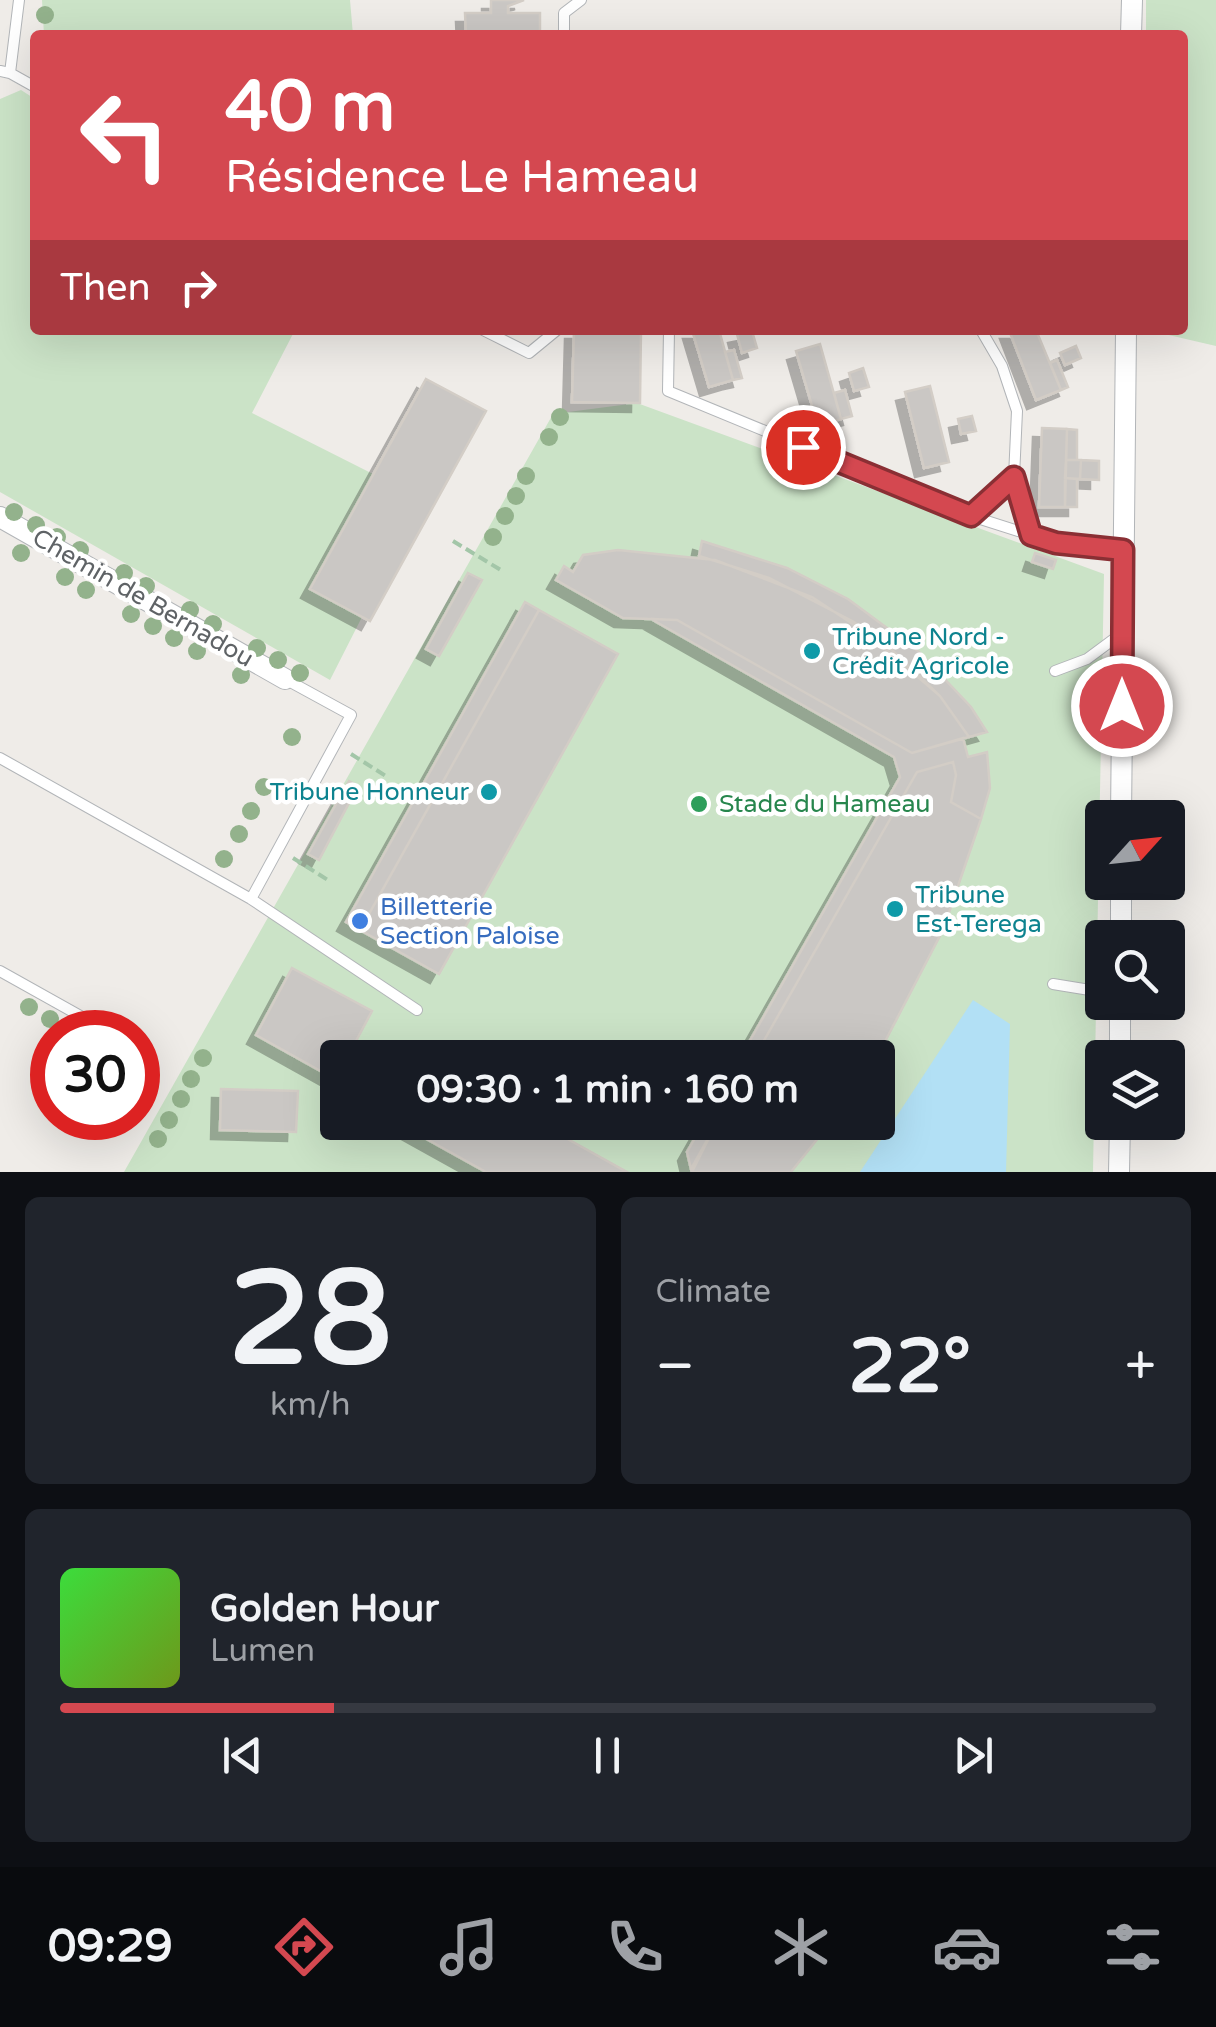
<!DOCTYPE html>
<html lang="en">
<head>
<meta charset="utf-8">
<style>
	:root { --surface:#171b24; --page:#20242c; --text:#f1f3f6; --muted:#9ea1a6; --line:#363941; --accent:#d44850 }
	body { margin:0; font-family:"Varela Round",sans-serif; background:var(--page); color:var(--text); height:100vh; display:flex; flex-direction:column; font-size:38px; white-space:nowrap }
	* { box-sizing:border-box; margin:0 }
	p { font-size:32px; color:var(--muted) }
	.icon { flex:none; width:55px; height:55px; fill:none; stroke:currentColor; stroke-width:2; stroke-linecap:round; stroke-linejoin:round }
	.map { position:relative; height:1172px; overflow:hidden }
	.side { display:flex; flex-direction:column; gap:25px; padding:25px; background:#0d0f14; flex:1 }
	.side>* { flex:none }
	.guide { position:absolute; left:30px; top:30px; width:1158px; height:305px; border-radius:10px; box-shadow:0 10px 40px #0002; background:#d44850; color:#fff; overflow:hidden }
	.needle { width:65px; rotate:63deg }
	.tools { position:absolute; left:1085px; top:800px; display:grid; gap:20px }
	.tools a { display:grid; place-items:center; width:100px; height:100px; border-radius:10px; background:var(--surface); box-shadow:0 10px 40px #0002; font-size:50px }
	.speed { position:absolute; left:30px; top:1010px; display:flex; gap:20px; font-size:50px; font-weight:700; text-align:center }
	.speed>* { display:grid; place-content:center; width:130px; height:130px; border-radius:50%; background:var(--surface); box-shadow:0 10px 40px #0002; line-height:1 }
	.speed .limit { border:15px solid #d22; background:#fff; color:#111 }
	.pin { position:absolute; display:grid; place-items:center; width:85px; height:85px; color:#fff; margin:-42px; border:5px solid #fff; border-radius:50%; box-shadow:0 2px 10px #0007 }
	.me { position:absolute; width:110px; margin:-55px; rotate:0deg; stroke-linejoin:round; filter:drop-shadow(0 0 8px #0008) }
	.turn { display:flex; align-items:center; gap:35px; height:210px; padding:0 30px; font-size:45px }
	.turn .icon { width:130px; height:130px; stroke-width:2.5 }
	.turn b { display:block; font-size:70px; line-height:85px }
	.then { display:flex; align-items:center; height:95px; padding:0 30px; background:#0003; gap:20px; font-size:38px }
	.big { font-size:75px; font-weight:700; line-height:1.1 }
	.side .tile { flex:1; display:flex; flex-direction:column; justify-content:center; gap:15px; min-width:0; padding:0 35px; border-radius:15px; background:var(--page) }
	.side .dial { align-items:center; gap:0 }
	.dial b { font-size:130px; line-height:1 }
	.song { display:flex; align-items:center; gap:30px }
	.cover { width:120px; height:120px; border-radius:15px; background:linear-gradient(135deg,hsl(120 70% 55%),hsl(80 70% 35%)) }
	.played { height:10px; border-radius:5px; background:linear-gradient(90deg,var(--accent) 25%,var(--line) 25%) }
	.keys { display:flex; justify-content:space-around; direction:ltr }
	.heat { display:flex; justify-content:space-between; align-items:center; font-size:55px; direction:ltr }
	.side .tiles { flex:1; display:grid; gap:25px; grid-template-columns:1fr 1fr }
	.tile:last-child { grid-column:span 2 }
	.trip { position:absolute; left:320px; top:1040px; width:575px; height:100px; border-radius:10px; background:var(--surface); box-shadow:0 10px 40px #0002; font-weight:700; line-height:100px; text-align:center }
	.menu { display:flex; height:160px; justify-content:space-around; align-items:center; background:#090b0e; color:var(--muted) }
	.menu .icon { width:70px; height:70px }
	.menu .current { color:var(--accent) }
	.menu b { font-size:45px; color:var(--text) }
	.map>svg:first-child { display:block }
	.green { fill:#cbe3c7; fill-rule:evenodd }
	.water { fill:#b2e0f5 }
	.building { fill:#cac7c4; stroke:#d3cdc6; stroke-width:2.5; filter:url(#shadow) }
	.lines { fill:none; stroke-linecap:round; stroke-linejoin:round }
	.service-casing { stroke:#b2b5b8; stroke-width:12 }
	.minor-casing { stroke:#b2b5b8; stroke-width:22 }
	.path { stroke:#a3c6a8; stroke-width:4; stroke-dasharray:10 5; stroke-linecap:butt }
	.service { stroke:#fff; stroke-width:10 }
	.minor { stroke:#fff; stroke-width:20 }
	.tree { fill:#93b28c }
	.route-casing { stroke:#8a2f34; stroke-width:25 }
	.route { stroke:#d44850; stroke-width:18 }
	.culture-dot { fill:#0f9aa8; stroke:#fff; stroke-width:4 }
	.leisure-dot { fill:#2e9e5b; stroke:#fff; stroke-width:4 }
	.shop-dot { fill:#3f7fe0; stroke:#fff; stroke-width:4 }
	.labels { text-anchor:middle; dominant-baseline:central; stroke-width:9; stroke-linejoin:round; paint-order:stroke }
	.street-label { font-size:25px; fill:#5f6366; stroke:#fff }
	.culture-label { font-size:25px; fill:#0d838f; stroke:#fff; text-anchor:start }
	.leisure-label { font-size:25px; fill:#27864d; stroke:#fff; text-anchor:start }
	.shop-label { font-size:25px; fill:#366cbe; stroke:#fff; text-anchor:start }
</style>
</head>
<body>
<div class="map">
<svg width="1216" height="1172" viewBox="0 0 1216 1172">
	<defs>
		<filter id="shadow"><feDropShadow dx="-9" dy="9" stdDeviation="0" flood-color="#0004"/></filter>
	</defs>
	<rect width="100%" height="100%" fill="#efece8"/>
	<path class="green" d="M 42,0 L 350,0 L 353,35 L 44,35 Z
		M 1146,0 L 1216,0 L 1216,346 L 1147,330 L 1182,330 L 1182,35 L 1146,35 Z
		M 21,90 L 35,99 L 35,330 L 295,330 L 252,413 L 373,474 L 310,589 L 362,617 L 330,680 L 0,492 L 0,99 Z
		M 637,403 L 1104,574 L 1093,1172 L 124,1172 L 553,414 ZM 338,1058 L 878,1058 L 878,1122 L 338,1122 Z"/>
	<path class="water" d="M 973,1000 L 1010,1024 L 1006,1172 L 860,1172 Z"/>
	<path class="building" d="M 491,0 L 524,0 L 508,6 L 508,13 L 540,13 L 540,35 L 466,35 L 465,13 L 491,13 Z
		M 574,330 L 641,330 L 640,403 L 572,402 Z
		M 692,330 L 719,330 L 733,380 L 709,387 Z
		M 1009,330 L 1036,330 L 1061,390 L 1036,400 Z
		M 752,331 L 757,348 L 742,353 L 737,334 Z
		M 820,344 L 841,419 L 818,426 L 796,351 Z
		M 1076,346 L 1081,358 L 1065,365 L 1060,353 Z
		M 734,350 L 742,378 L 733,380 L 725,352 Z
		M 1057,360 L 1068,387 L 1061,390 L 1050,363 Z
		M 863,368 L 869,387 L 854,391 L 849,373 Z
		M 426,379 L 486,411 L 370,621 L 310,589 Z
		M 930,386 L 949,462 L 924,468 L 905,392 Z
		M 845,390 L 852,416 L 841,419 L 834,393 Z
		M 972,416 L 976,431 L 961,434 L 958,419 Z
		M 1042,428 L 1067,429 L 1065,507 L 1039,507 Z
		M 1067,429 L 1077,430 L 1077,460 L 1066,460 Z
		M 1066,460 L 1081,460 L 1080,479 L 1065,478 Z
		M 1081,460 L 1099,461 L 1099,480 L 1080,479 Z
		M 1065,478 L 1077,479 L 1077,507 L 1065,507 Z
		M 702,541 L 787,568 L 848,599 L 918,651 L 971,707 L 987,732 L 969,737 L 940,696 L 854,622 L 769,578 L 699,556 Z
		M 618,550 L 715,560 L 812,597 L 892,650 L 940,696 L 969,737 L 912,753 L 677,620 L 623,618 L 556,580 L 564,566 L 573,572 L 583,555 Z
		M 1035,553 L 1056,560 L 1053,569 L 1032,562 Z
		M 468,573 L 482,580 L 439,656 L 426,649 Z
		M 525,602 L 539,610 L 360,930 L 346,922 Z
		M 539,610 L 618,654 L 439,974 L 360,930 Z
		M 651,619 L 677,620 L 912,753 L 963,738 L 968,757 L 987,752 L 990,788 L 981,819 L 951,802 L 956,775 L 953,762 L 917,772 L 754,1058 L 740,1058 L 900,777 L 894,757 Z
		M 953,762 L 956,775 L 951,802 L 981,819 L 943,930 L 877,1057 L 754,1058 L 917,772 Z
		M 349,781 L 358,786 L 319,860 L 308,854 Z
		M 292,968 L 372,1011 L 347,1058 L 338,1058 L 335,1079 L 256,1035 Z
		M 221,1089 L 298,1091 L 296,1132 L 220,1130 Z
		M 396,1122 L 537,1122 L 627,1172 L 486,1172 Z
		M 704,1122 L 717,1122 L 691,1169 L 687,1152 Z
		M 717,1122 L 831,1122 L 791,1172 L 692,1172 Z"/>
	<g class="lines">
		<defs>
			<path id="service" d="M 564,35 L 564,13 L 581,0
				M 0,71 L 10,73 L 19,0
				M 10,73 L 35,87
				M 483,330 L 529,353 L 557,330
				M 669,330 L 668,391 L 971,516 L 1056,543 L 1123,550
				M 981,330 L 1002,366 L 1017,411 L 1014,477 L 1031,535
				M 971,516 L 1014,477
				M 1055,671 L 1087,659 L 1122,633
				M 0,758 L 251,899 L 351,715 L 285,679
				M 251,899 L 417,1010
				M 0,971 L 109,1032
				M 1053,984 L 1102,992
				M 138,1048 L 147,1053"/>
			<path id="minor" d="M 1131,35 L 1132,0
				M 0,517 L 285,679
				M 1121,818 L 1126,330
				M 1121,938 L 1121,882
				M 1120,1058 L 1120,1002
				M 1119,1172 L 1120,1122"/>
		</defs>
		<use href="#service" class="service-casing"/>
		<use href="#minor" class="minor-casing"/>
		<path class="path" d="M 453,541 L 504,572
			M 351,754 L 389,778
			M 293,858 L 331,882"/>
		<use href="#service" class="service"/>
		<use href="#minor" class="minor"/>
	</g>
	<g class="tree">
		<circle cx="45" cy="15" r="9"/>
		<circle cx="560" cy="417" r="9"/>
		<circle cx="549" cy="437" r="9"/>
		<circle cx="526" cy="476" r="9"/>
		<circle cx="516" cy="496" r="9"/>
		<circle cx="14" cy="512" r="9"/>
		<circle cx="505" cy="516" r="9"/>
		<circle cx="36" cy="525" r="9"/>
		<circle cx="57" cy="537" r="9"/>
		<circle cx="493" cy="537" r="9"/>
		<circle cx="80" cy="550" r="9"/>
		<circle cx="21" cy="553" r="9"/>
		<circle cx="124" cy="573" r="9"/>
		<circle cx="65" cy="577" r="9"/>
		<circle cx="146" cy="586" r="9"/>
		<circle cx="86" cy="590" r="9"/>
		<circle cx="190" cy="610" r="9"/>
		<circle cx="131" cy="614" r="9"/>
		<circle cx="213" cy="624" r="9"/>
		<circle cx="153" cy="626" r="9"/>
		<circle cx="174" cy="638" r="9"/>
		<circle cx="257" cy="648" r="9"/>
		<circle cx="197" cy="651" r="9"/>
		<circle cx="278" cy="660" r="9"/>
		<circle cx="300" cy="673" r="9"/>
		<circle cx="241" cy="675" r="9"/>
		<circle cx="292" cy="737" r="9"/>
		<circle cx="264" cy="787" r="9"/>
		<circle cx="251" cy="811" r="9"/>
		<circle cx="239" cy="834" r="9"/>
		<circle cx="224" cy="859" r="9"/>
		<circle cx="29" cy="1007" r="9"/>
		<circle cx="50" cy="1019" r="9"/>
		<circle cx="203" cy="1058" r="9"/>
		<circle cx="191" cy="1079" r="9"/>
		<circle cx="181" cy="1099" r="9"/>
		<circle cx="169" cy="1120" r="9"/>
		<circle cx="158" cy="1139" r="9"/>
	</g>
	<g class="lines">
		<defs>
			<path id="route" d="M 803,447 L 971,516 L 1014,477 L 1031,535 L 1056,543 L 1123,550 L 1122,706"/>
		</defs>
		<use href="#route" class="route-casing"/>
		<use href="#route" class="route"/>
	</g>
	<g class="culture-dot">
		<circle cx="812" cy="651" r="10"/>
		<circle cx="489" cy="792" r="10"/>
		<circle cx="895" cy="909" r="10"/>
	</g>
	<circle class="leisure-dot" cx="699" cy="804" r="10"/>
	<circle class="shop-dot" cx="360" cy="921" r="10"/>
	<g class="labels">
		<g class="street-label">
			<text transform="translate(143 598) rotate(30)">Chemin de Bernadou</text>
		</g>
		<g class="culture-label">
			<text x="832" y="637">Tribune Nord -<tspan x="832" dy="29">Crédit Agricole</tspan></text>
			<text x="469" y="792" text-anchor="end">Tribune Honneur</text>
			<text x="915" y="895">Tribune<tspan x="915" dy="29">Est-Terega</tspan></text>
		</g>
		<g class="leisure-label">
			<text x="719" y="804">Stade du Hameau</text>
		</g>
		<g class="shop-label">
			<text x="380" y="907">Billetterie<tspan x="380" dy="29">Section Paloise</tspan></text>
		</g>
	</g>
</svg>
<div class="tools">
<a><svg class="needle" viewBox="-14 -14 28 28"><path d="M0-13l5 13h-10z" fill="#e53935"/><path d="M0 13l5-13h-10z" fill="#9ea1a6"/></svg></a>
<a><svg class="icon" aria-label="search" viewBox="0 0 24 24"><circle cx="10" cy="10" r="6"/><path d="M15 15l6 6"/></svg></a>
<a><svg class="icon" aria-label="layers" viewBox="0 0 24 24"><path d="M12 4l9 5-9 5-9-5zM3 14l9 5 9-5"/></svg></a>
</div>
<div class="speed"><div class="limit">30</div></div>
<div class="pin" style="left:803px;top:447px;background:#d93025"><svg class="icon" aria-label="arrive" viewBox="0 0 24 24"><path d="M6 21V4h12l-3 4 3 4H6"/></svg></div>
<svg class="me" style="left:1122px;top:706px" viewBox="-20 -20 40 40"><circle r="17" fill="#d44850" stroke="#fff" stroke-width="3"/><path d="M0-11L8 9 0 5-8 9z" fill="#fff"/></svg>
<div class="trip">09:30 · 1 min · 160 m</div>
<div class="guide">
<div class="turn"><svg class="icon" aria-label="left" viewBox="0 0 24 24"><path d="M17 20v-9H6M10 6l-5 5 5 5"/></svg><div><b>40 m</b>Résidence Le Hameau</div></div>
<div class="then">Then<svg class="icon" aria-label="right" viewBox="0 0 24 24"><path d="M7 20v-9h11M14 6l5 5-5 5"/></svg></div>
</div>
</div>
<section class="side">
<div class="tiles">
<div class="tile dial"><b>28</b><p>km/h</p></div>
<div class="tile"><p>Climate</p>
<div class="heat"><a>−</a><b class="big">22°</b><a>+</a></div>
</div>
<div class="tile">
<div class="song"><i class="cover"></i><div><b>Golden Hour</b><p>Lumen</p></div></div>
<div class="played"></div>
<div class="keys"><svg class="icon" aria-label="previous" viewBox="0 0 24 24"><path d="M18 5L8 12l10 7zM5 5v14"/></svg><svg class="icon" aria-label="pause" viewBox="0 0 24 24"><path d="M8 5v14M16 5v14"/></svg><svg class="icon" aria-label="next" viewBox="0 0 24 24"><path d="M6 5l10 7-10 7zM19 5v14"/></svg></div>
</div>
</div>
</section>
<nav class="menu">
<b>09:29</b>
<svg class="icon current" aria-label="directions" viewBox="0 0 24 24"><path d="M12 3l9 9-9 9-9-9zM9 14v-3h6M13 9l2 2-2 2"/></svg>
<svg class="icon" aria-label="music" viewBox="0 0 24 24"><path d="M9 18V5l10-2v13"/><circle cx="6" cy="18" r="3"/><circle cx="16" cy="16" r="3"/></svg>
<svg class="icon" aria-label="phone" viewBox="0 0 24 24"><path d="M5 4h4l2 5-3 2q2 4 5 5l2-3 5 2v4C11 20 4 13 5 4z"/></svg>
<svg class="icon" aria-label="climate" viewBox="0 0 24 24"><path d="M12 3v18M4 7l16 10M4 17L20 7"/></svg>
<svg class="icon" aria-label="car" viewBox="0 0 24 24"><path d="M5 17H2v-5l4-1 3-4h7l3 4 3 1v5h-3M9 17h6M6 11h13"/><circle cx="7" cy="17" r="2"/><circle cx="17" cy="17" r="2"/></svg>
<svg class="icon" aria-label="filters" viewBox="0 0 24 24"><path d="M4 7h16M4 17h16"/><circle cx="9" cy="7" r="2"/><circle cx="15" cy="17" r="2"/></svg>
</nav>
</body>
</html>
